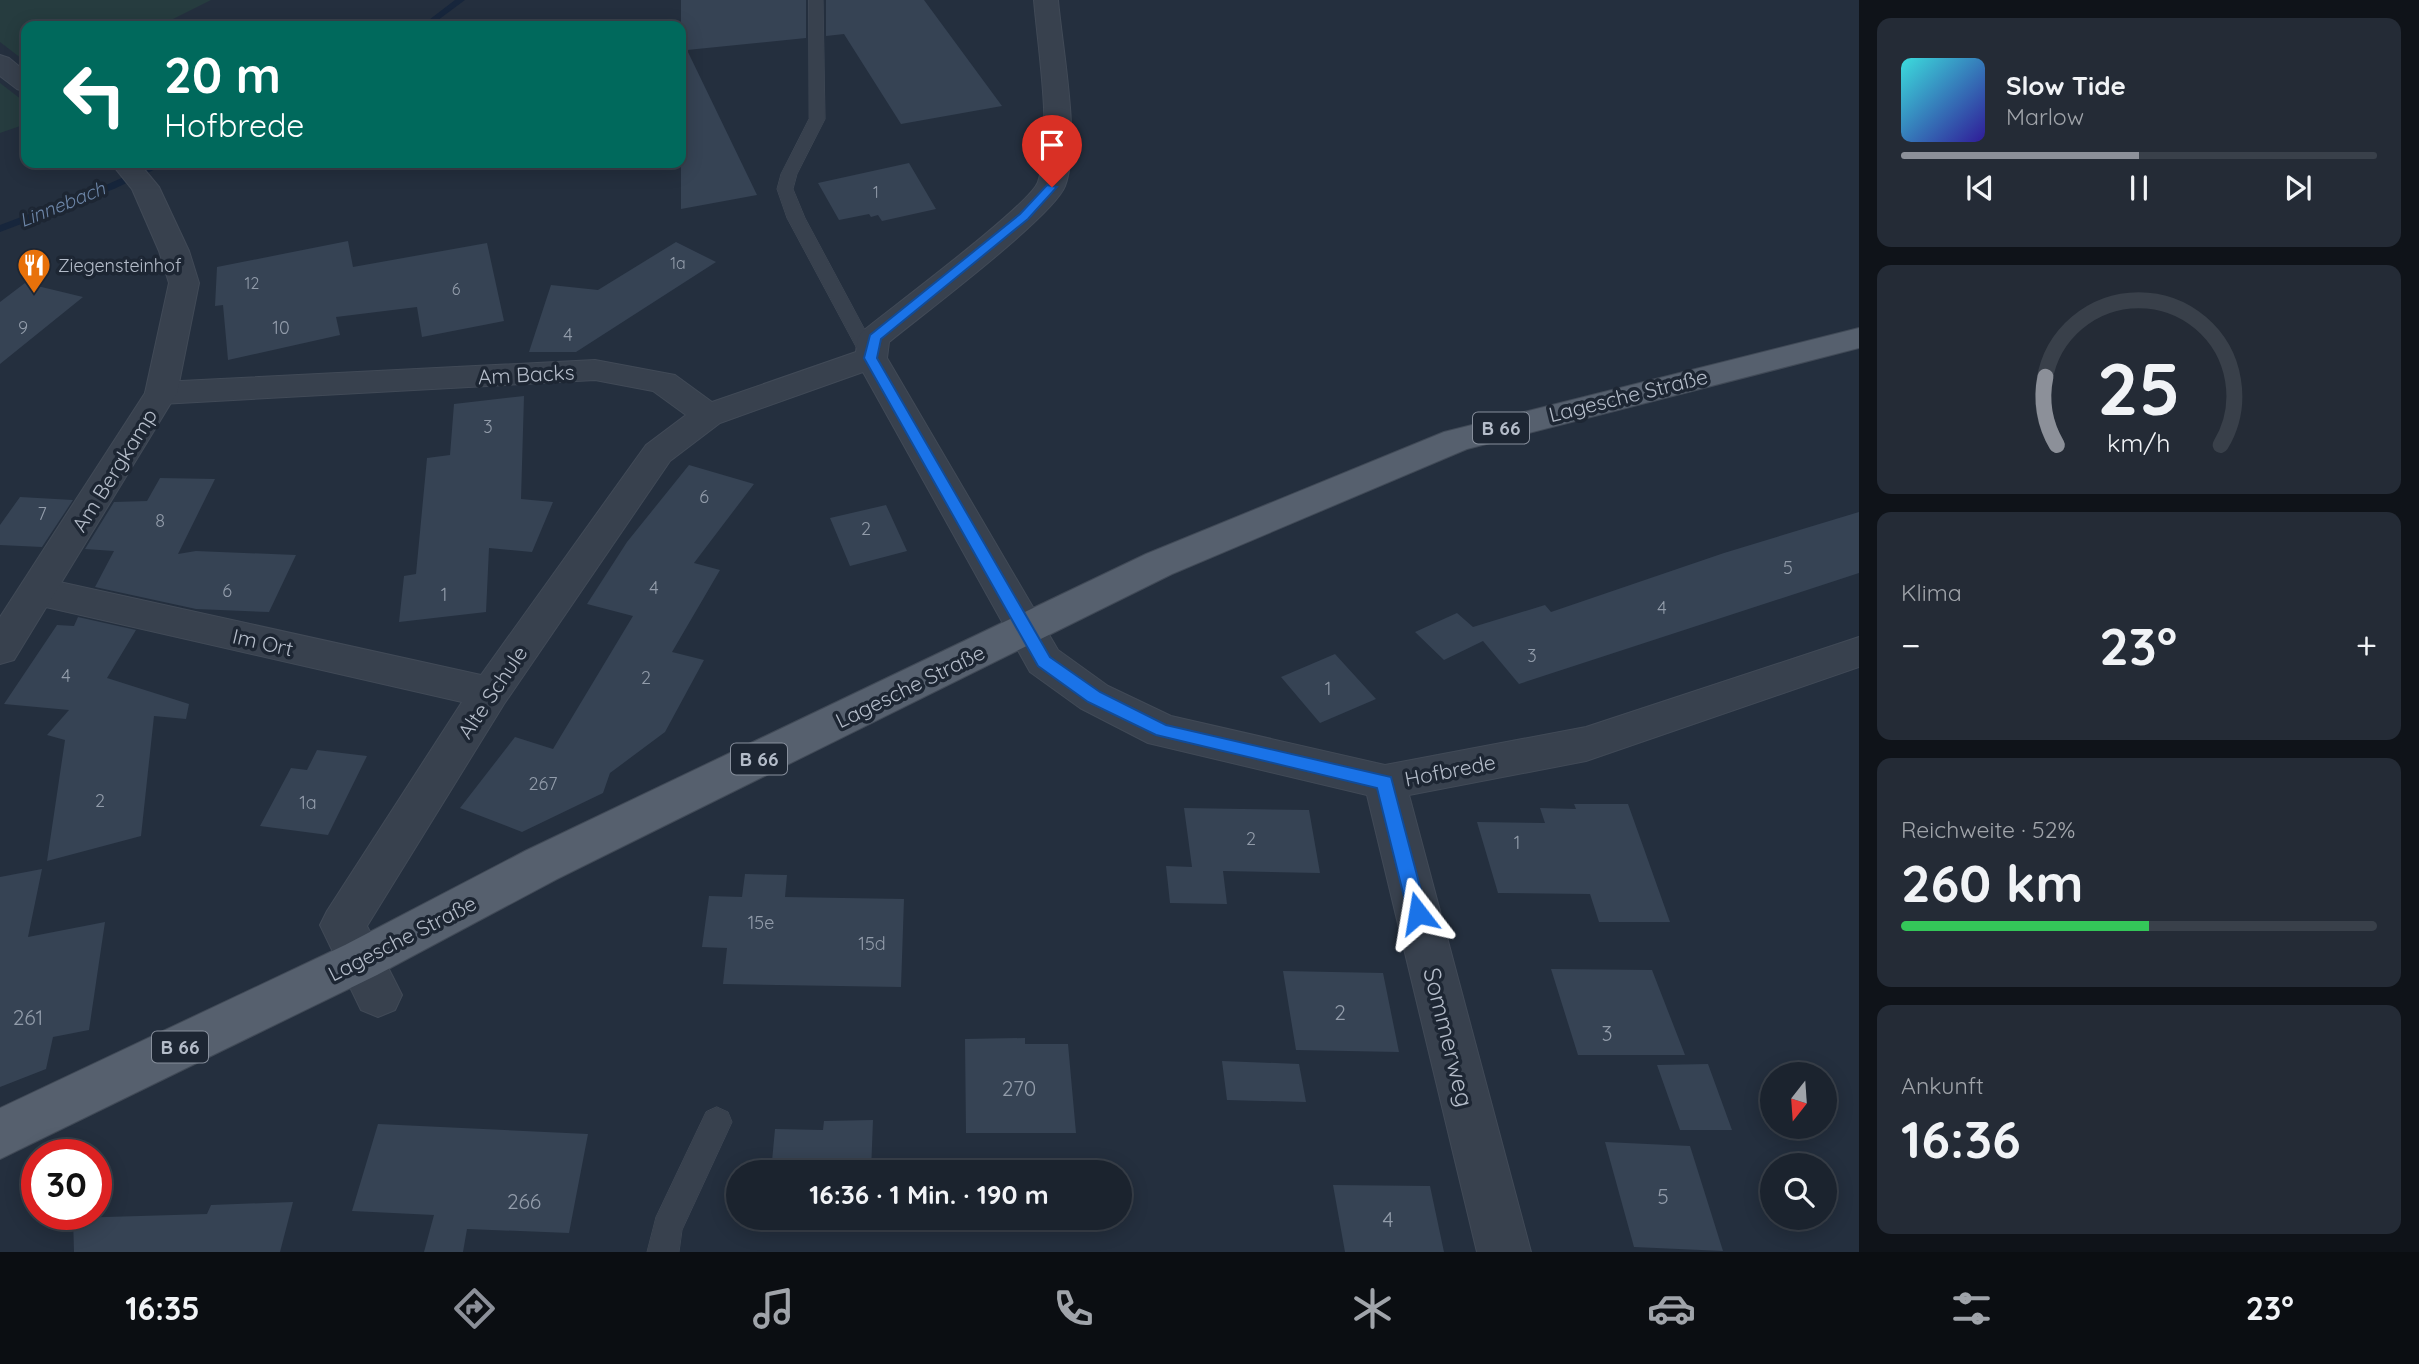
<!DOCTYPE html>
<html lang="de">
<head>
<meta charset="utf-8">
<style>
	:root { --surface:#1b232e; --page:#242b36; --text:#f1f3f6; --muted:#a0a4aa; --line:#39404a; --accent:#8c9099 }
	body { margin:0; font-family:Quicksand,sans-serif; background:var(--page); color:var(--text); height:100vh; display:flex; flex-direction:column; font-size:26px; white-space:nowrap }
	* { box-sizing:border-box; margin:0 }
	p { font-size:23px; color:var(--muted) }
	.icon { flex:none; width:38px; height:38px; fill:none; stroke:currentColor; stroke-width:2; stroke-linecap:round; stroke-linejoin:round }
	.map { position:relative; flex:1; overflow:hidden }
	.drawer { display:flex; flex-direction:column; gap:18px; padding:18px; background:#0f1319; width:560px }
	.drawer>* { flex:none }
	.hud { position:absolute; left:21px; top:21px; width:665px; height:147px; border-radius:14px; box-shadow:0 4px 18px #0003,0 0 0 2px var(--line); background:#00695c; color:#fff; overflow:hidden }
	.needle { width:46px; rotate:197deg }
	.controls { position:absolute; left:1760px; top:1062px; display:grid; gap:14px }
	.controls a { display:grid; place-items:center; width:77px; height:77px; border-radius:50%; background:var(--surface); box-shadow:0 4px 18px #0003,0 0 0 2px var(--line); font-size:35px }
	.speed { position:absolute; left:21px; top:1139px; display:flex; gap:14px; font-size:35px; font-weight:700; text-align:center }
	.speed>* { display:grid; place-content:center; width:91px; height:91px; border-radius:50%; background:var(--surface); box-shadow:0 4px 18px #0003,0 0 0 2px var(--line); line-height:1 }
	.speed .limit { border:10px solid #d22; background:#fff; color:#111 }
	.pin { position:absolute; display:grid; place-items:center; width:60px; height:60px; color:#fff; margin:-72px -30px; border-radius:50% 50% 50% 0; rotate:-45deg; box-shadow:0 0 7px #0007 }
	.pin .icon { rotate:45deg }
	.me { position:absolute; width:77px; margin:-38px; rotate:346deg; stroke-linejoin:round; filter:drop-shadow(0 0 5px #0008) }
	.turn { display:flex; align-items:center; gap:24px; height:147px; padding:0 28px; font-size:32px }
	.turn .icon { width:91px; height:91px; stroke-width:2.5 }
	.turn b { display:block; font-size:49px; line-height:60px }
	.big { font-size:52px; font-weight:700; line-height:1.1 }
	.drawer .widget { flex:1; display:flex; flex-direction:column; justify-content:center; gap:10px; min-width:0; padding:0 24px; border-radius:14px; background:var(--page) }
	.drawer .dial { align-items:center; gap:0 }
	.dial svg { height:182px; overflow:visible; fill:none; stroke:var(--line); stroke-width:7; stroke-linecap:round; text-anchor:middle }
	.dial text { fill:var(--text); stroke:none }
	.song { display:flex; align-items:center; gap:21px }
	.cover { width:84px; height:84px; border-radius:10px; background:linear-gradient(135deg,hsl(180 70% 55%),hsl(250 70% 35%)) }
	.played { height:7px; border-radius:4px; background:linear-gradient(90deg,var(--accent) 50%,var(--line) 50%) }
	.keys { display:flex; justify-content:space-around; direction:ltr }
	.heat { display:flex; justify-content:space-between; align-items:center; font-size:38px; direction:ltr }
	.charge { height:10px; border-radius:5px; background:linear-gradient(90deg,#34c759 52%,var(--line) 0) }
	.trip { position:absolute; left:726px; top:1160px; width:406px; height:70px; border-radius:35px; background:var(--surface); box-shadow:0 4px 18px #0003,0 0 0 2px var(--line); font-weight:700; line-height:70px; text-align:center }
	.tabs { display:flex; height:112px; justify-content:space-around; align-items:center; background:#0b0e12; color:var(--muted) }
	.tabs .icon { width:49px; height:49px }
	.tabs .selected { color:var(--accent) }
	.tabs b { font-size:32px; color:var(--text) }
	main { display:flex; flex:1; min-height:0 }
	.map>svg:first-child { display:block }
	.green { fill:#263c3f }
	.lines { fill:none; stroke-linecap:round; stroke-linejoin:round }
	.stream { fill:#17263c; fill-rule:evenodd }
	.building { fill:#364354 }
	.service-casing { stroke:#414a57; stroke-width:1 }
	.minor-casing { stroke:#414a57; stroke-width:2 }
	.tertiary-casing { stroke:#414a57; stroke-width:2 }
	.primary-casing { stroke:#414a57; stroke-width:2 }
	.service { fill:#38414e; fill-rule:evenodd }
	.minor { fill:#38414e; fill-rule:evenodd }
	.tertiary { fill:#38414e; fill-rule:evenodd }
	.primary { fill:#56606e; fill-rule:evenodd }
	.route { fill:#1a73e8; stroke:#114b97; stroke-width:2 }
	.labels { text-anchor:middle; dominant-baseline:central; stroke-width:7; stroke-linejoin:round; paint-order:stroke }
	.far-number-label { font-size:16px; fill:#929caa }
	.far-poi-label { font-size:18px; fill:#b4bcc9; stroke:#1d2633; text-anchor:start }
	.number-label { font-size:18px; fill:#929caa }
	.far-water-label { font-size:19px; font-style:italic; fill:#6d86a8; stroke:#1d2633 }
	.shield { fill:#1d2633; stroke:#878f9c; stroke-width:2 }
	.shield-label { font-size:19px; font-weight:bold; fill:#b4bcc9 }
	.street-label { font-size:21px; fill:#b4bcc9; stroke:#1d2633 }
	.near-number-label { font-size:21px; fill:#929caa }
	.near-street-label { font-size:24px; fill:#b4bcc9; stroke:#1d2633 }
</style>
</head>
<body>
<main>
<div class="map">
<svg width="1859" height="1252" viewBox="0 0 1859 1252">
	<rect width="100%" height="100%" fill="#242f3e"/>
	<path class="green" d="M 0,0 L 211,0 L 159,26 L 26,26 L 26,62 L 0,42 Z
		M 0,83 L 26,103 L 26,124 L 0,133 Z"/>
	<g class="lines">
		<path class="stream" d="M 455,0 L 465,0 L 430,26 L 421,26 Z
			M 155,163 L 168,163 L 114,189 L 0,232 L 0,225 L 106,185 Z"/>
	</g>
	<path class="building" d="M 681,0 L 806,0 L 806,38 L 687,50 L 757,195 L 681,209 Z
		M 826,0 L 924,0 L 1002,106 L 901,124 L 844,34 L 826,36 Z
		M 909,163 L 936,209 L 882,221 L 878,215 L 871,217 L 869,214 L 839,220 L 818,183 Z
		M 348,241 L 353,267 L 487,243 L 504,321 L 422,337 L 417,307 L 336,317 L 340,335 L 228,360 L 223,305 L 215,306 L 217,267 Z
		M 676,242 L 716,262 L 576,352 L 529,352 L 551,285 L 598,290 Z
		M 25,283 L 83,297 L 0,364 L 0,302 Z
		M 524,396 L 521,499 L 553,502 L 532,552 L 489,548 L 486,612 L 399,622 L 404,576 L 416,574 L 427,458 L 450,455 L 454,404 Z
		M 689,465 L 754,484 L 694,563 L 720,570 L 672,652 L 704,660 L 665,732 L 610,773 L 603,793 L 522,832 L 460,808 L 515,737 L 553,749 L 633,616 L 587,604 L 627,542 Z
		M 160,478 L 215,479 L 178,554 L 196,551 L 296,555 L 269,612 L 196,609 L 95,587 L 114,551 L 85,549 L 114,502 L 147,501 Z
		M 20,497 L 73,500 L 42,547 L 0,545 L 0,525 Z
		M 886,505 L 907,551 L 850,566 L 830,518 Z
		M 1859,512 L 1859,573 L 1519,684 L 1483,641 L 1444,660 L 1415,632 L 1457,613 L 1473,627 L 1545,605 L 1551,612 L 1724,553 Z
		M 78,617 L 136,630 L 107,678 L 189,704 L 186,719 L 154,716 L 141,836 L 47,861 L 65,740 L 47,735 L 69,710 L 4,704 L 57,625 L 74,626 Z
		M 1335,654 L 1376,699 L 1320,723 L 1281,677 Z
		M 317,750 L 367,756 L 328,835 L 260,826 L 291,768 L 307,770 Z
		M 1574,804 L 1628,804 L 1670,922 L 1599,922 L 1590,894 L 1498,893 L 1477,822 L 1545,823 L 1540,808 L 1576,809 Z
		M 1184,808 L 1309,810 L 1320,873 L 1223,871 L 1227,904 L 1170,903 L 1166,866 L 1192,867 Z
		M 42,869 L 28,937 L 105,922 L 89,1030 L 53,1037 L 46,1069 L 0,1087 L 0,877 Z
		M 745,874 L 787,875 L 785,897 L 904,899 L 901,987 L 723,984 L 727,948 L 702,947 L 709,896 L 742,897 Z
		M 1551,969 L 1652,970 L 1685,1055 L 1578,1055 Z
		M 1283,971 L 1383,973 L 1399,1052 L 1296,1050 Z
		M 1025,1038 L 1025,1044 L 1068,1044 L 1076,1133 L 966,1133 L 965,1039 Z
		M 1222,1061 L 1299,1064 L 1306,1102 L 1227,1100 Z
		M 1708,1064 L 1732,1130 L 1680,1130 L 1657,1065 Z
		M 873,1120 L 871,1172 L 771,1172 L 775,1129 L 823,1130 L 824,1121 Z
		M 378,1124 L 588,1134 L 569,1233 L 467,1229 L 463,1252 L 424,1252 L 434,1215 L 352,1211 Z
		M 1605,1142 L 1690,1146 L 1723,1251 L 1634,1247 Z
		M 1333,1185 L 1430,1186 L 1444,1252 L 1345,1252 Z
		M 293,1202 L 280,1252 L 74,1252 L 73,1218 L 207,1214 L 211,1205 Z
		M 767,1218 L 869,1218 L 869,1222 Z"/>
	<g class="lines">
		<defs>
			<path id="service" d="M 809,0 L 823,0 L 825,119 L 797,174 L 793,189 L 805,218 L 880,358 L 871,364 L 862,358 L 787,218 L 777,189 L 781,174 L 809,119 Z
				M 717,1107 L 728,1112 L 732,1122 L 682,1230 L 679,1252 L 647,1252 L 656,1217 L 706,1112 Z"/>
			<path id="minor" d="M 1034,0 L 1058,0 C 1062,47 1081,144 1065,186 C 1054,216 922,315 889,342 L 887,358 L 1058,650 L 1108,686 L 1171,716 L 1385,765 L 1586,727 L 1859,637 L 1859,667 L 1586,761 L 1409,795 L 1531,1252 L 1477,1252 L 1367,795 L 1148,743 L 1080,708 L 1030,672 L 863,372 L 720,423 L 670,461 L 504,704 L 367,926 L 402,995 L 395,1010 L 378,1017 L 361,1010 L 320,925 L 327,911 L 462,702 L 37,605 L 24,601 L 18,591 L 24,581 L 37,577 L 481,675 L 646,445 L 686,415 L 653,391 L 595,380 L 161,404 L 149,401 L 145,393 L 149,385 L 161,382 L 595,360 L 675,375 L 712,402 L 856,352 L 858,338 L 863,331 C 891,308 1030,205 1038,182 C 1053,137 1038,49 1034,0 Z"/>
			<path id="tertiary" d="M 0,55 L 9,58 L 26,72 L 26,92 L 17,89 L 0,76 Z
				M 111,163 L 139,163 L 159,187 L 189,251 L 199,283 L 177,393 L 14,660 L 0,664 L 0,617 L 145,393 L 169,283 L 159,251 L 132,189 Z"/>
			<path id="primary" d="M 1859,328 L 1859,348 L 1467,449 L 1172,574 L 557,879 L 377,975 L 0,1159 L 0,1108 L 345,945 L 525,851 L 1146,554 L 1444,432 Z"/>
		</defs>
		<use href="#service" class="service-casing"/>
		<use href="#minor" class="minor-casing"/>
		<use href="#tertiary" class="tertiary-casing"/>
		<use href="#primary" class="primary-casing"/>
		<use href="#service" class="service"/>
		<use href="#minor" class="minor"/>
		<use href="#tertiary" class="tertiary"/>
		<use href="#primary" class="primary"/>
	</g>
	<path class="route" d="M 1047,185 L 1057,187 L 1028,219 L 881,339 L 877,358 L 1050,657 L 1100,692 L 1166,725 L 1391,777 L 1427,913 L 1424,919 L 1418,921 L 1411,919 L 1408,913 L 1377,788 L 1156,735 L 1088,702 L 1038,666 L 864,358 L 870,335 L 1020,214 Z"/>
	<defs>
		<symbol id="restaurant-pin" viewBox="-11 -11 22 30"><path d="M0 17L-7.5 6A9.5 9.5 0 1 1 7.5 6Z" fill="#e8710a" stroke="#1d2633"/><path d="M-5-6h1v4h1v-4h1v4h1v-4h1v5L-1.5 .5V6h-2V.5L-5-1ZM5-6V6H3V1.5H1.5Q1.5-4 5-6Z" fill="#fff"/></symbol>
	</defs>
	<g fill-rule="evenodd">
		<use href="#restaurant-pin" x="15" y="246" width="38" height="52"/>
	</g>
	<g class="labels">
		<g class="far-number-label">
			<text x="876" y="192">1</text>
			<text x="678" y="263">1a</text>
			<text x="252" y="283">12</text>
			<text x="456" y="289">6</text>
		</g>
		<g class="far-poi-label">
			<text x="58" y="265">Ziegensteinhof</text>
		</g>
		<g class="number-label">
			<text x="23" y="327">9</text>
			<text x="281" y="327">10</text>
			<text x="568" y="334">4</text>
			<text x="488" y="426">3</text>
			<text x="704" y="496">6</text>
			<text x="42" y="513">7</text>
			<text x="160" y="520">8</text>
			<text x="866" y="528">2</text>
			<text x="1788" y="567">5</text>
			<text x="654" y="587">4</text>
			<text x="227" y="590">6</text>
			<text x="444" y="594">1</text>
			<text x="1662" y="607">4</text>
			<text x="1532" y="655">3</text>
			<text x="66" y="675">4</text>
			<text x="646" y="677">2</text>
			<text x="1328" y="688">1</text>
			<text x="543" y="783">267</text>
			<text x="100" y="800">2</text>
			<text x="308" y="802">1a</text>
			<text x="1251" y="838">2</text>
			<text x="1517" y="842">1</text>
			<text x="761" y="922">15e</text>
			<text x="872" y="943">15d</text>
		</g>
		<g class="far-water-label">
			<text transform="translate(62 204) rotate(-22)">Linnebach</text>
		</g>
		<g class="shield">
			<rect x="1473" y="412.5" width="56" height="31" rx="5"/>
			<rect x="731" y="743.5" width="56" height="31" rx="5"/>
			<rect x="152" y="1031.5" width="56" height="31" rx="5"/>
		</g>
		<g class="shield-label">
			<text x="1501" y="428">B 66</text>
			<text x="759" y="759">B 66</text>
			<text x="180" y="1047">B 66</text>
		</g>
		<g class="street-label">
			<text transform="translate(526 374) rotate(-3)">Am Backs</text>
			<text transform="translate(1628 395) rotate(-14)">Lagesche Straße</text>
			<text transform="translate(114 470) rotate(-58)">Am Bergkamp</text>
			<text transform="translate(263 642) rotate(13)">Im Ort</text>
			<text transform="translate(910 686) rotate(-26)">Lagesche Straße</text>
			<text transform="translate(492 692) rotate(-56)">Alte Schule</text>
			<text transform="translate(1450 770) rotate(-11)">Hofbrede</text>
			<text transform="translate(402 938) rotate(-27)">Lagesche Straße</text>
		</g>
		<g class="near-number-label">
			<text x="1340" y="1012">2</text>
			<text x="28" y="1017">261</text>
			<text x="1607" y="1033">3</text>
			<text x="1019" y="1088">270</text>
			<text x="1663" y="1196">5</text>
			<text x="524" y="1201">266</text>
			<text x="1388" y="1219">4</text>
		</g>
		<g class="near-street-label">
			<text transform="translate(1449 1037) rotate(76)">Sommerweg</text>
		</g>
	</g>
</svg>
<div class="controls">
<a><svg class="needle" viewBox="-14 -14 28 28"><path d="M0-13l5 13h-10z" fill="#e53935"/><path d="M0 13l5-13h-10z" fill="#a0a4aa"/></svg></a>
<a><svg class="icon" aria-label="search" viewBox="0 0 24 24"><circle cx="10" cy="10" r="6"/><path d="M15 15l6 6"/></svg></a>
</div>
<div class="speed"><div class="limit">30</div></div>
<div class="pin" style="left:1052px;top:187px;background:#d93025"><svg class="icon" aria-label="arrive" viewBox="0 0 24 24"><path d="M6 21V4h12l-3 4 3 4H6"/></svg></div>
<svg class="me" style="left:1418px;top:913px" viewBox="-20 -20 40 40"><path d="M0-17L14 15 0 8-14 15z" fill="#1a73e8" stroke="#fff" stroke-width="4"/></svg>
<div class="trip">16:36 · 1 Min. · 190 m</div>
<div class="hud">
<div class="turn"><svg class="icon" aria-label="left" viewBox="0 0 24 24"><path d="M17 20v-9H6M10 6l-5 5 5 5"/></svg><div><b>20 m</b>Hofbrede</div></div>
</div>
</div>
<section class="drawer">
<div class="widget">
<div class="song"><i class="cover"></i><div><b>Slow Tide</b><p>Marlow</p></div></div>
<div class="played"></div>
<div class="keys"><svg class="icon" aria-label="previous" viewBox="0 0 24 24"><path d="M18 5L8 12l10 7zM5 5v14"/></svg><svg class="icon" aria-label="pause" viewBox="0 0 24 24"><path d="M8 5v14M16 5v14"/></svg><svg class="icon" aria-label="next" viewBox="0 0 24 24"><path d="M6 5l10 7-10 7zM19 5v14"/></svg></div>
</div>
<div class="widget dial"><svg viewBox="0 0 100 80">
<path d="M14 69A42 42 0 1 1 86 69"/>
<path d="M14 69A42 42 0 0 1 9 39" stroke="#8c9099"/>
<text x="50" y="56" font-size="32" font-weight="700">25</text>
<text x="50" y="72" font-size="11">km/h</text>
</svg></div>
<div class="widget"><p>Klima</p>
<div class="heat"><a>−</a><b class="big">23°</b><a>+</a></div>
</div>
<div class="widget"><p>Reichweite · 52%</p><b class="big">260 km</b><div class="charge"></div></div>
<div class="widget"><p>Ankunft</p><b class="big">16:36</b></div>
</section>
</main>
<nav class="tabs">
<b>16:35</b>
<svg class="icon selected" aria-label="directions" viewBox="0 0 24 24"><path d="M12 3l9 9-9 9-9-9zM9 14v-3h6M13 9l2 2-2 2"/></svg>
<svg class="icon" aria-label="music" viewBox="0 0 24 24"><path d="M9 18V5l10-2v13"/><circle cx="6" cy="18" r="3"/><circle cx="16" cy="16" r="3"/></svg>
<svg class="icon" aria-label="phone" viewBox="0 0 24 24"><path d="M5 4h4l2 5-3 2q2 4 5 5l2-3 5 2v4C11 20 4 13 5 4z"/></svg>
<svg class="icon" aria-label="climate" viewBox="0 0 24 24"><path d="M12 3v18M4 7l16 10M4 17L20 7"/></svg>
<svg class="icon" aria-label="car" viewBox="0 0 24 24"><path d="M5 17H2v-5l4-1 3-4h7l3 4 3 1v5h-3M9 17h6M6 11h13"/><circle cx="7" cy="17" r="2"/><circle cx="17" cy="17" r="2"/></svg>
<svg class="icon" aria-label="filters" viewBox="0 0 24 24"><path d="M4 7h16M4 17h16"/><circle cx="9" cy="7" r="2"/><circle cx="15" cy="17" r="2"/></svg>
<b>23°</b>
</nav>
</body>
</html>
